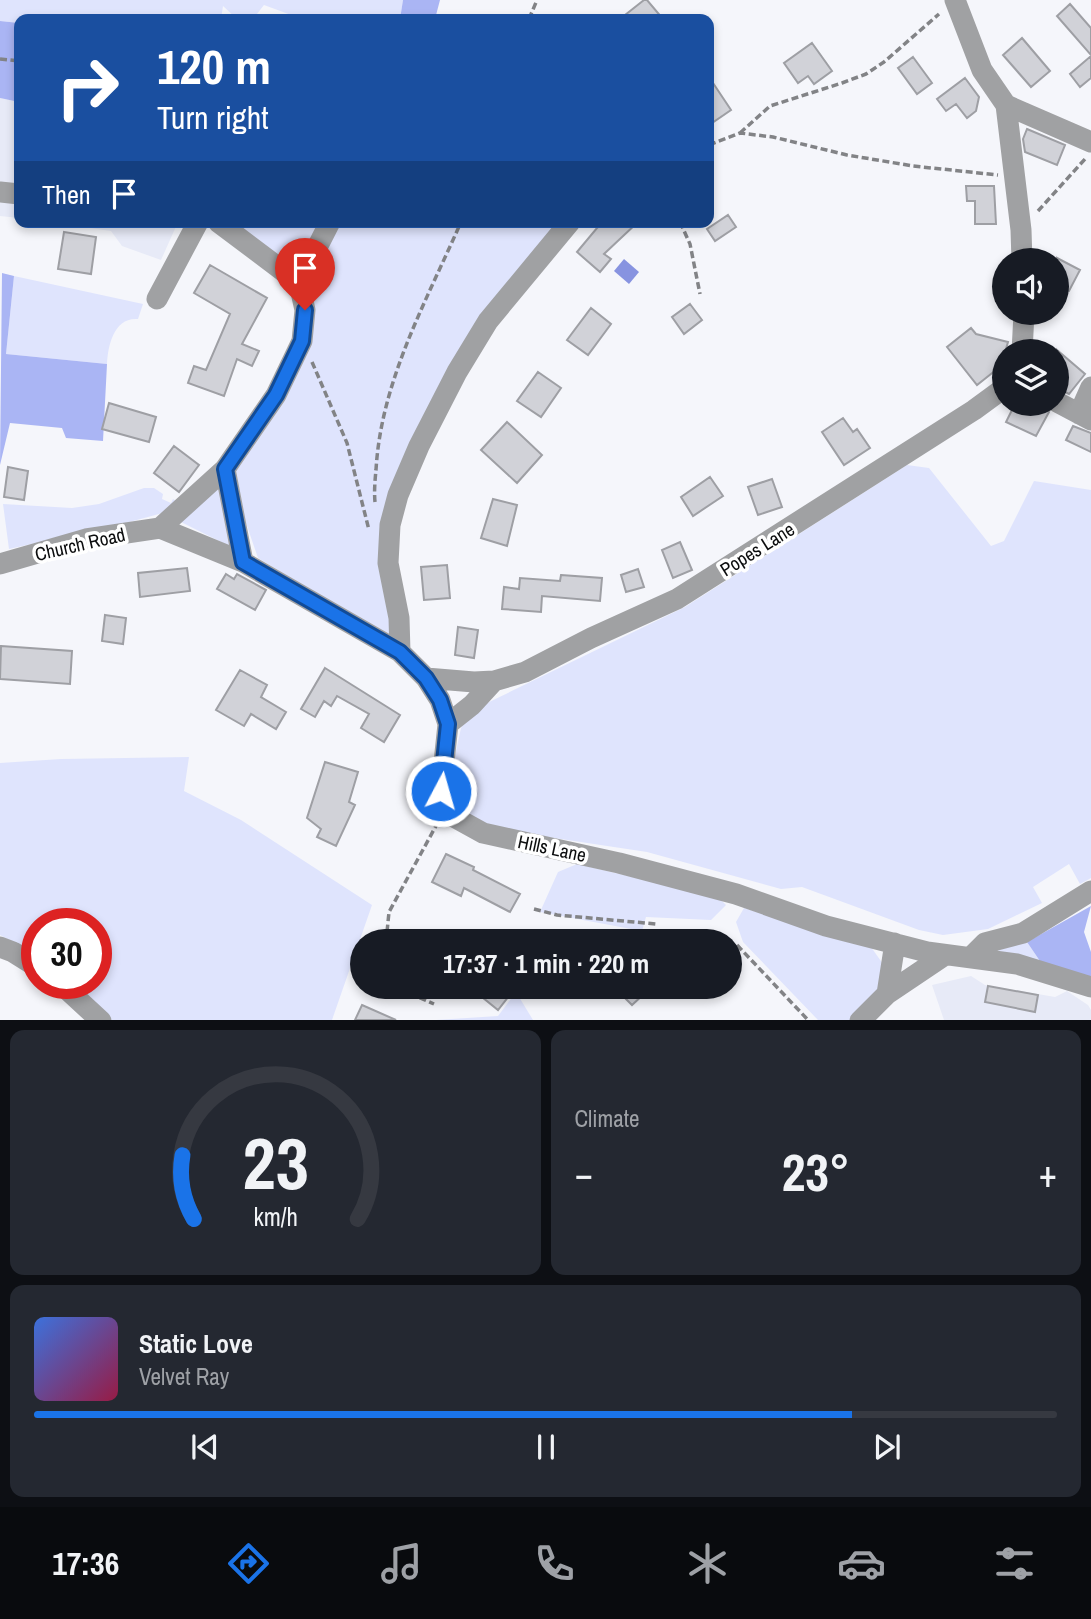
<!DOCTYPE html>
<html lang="en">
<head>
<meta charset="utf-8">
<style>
	:root { --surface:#171b24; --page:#242831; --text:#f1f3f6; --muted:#9ea1a6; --line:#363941; --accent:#1a73e8 }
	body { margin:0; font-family:"Archivo Narrow",sans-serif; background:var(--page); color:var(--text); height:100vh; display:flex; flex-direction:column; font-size:26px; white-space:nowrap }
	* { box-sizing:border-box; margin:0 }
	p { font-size:23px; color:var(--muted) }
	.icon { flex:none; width:38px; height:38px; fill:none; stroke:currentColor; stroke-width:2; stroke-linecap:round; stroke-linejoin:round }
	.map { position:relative; height:1020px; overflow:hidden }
	.sheet { display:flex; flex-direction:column; gap:10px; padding:10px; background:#0d0f14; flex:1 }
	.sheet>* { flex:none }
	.guide { position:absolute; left:14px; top:14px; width:700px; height:214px; border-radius:14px; box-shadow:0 4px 10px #0003; background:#1a4fa0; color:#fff; overflow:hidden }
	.controls { position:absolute; left:992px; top:248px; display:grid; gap:14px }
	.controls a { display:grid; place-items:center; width:77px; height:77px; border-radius:50%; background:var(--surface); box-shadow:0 4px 10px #0003; font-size:35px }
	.speed { position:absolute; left:21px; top:908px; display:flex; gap:14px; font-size:35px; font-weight:700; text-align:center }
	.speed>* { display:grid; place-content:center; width:91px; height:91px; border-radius:50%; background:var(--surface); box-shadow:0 4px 10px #0003; line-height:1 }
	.speed .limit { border:10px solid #d22; background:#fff; color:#111 }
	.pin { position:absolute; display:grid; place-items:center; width:60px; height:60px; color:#fff; margin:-72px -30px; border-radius:50% 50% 50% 0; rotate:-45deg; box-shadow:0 0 7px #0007 }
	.pin .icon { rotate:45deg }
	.me { position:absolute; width:77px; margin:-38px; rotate:6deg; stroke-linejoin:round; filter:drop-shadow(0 0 5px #0008) }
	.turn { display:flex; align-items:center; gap:24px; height:147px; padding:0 28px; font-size:32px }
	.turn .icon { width:91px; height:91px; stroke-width:2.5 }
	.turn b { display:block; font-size:49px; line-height:60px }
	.then { display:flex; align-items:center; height:66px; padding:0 28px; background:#0003; gap:14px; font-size:26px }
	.big { font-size:52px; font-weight:800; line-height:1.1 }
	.sheet .tile { flex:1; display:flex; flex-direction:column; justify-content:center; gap:10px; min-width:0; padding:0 24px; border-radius:14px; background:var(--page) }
	.sheet .dial { align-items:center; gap:0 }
	.dial svg { height:182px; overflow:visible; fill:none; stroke:var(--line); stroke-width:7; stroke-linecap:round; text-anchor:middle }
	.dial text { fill:var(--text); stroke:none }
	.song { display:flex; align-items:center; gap:21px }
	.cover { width:84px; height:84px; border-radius:10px; background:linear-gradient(135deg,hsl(220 70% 55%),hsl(340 70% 35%)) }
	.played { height:7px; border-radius:4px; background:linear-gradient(90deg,var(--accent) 80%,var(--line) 80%) }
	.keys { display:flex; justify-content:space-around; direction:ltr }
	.heat { display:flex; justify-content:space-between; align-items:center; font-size:38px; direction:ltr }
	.sheet .tiles { flex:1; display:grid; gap:10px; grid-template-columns:1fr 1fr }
	.tile:last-child { grid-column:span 2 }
	.trip { position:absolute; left:350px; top:929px; width:392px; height:70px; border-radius:35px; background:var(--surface); box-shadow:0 4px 10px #0003; font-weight:800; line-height:70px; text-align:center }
	.dock { display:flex; height:112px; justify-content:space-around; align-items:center; background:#090b0e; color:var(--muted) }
	.dock .icon { width:49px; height:49px }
	.dock .selected { color:var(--accent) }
	.dock b { font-size:32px; color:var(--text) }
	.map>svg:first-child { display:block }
	.built { fill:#e7eaf7 }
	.green { fill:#dfe4fd }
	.forest { fill:#aab5f4 }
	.water { fill:#8793e0 }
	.building { fill:#d1d2d8; stroke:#9e9fa4; stroke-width:2 }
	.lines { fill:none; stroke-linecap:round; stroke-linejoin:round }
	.path { stroke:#828386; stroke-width:3.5; stroke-dasharray:7 3.5; stroke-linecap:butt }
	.minor { stroke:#a0a1a3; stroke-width:21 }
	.route-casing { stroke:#114b97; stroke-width:18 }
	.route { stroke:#1a73e8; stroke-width:12 }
	.labels { text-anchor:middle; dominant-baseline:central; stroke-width:7; stroke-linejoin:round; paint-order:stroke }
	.street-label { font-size:19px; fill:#0c0d0e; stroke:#fff }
</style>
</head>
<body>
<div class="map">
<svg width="1091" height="1021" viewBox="0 0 1091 1021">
	<rect width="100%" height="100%" fill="#f5f6fb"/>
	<path class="built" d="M 0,98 L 19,102 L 19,218 L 0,216 Z
		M 48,222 L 178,222 L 161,260 L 122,246 L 111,231 Z
		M 971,976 L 985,985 L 1055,997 L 1067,991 L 1088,1005 L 1091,1010 L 1091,1020 L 944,1020 L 932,985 Z"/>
	<path class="green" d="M 0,0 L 403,0 L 400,19 L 302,19 L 264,5 L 253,19 L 237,19 L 223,6 L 221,19 L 19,19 L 19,23 L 0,21 Z
		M 228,222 L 325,222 L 298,266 L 289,265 Z
		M 338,222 L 565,222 L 498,300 L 395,490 L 392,632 L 385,635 L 258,558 L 245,520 L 235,466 L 289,390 L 319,263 Z
		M 14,276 L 143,304 L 138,319 C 114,317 108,345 107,364 L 6,354 Z
		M 907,465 L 929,468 L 991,546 L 1004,541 L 1034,481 L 1091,490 L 1091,878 L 1080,884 L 1069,864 L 1033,887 L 1042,903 L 988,929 L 943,935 L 919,930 L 802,887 L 781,889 L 647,852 L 489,828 L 457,807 L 448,788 L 461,728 L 469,715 L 485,704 L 685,607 Z
		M 219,483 L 231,547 L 179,521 Z
		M 144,488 L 154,488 L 163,494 L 162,499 L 171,503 L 173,499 L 182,505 L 170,511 L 122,524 L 9,549 L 3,504 L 72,508 L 99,504 Z
		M 189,757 L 184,791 L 241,820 L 372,905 L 332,1020 L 112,1020 L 73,984 L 96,984 L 96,924 L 37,924 L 37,955 L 0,935 L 0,763 L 61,759 Z
		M 577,864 L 718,897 L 726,905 L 711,920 L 646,917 L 642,931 L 540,912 L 558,872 Z
		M 744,908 L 871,947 L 883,964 L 879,990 L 851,1020 L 818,1020 L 743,942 L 736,922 Z
		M 1027,942 L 1042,964 L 995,953 L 1001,949 Z
		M 516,992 L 533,1020 L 436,1020 L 498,1016 Z"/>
	<path class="forest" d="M 403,0 L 440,0 L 435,19 L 400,19 Z
		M 0,21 L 19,23 L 19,102 L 0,98 Z
		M 2,273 L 14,276 L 6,354 L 107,364 L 103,441 L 66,438 L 62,428 L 10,423 L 0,465 Z
		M 1091,906 L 1084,932 L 1091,952 L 1091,983 L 1042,964 L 1027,942 Z"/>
	<path class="water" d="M 624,259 L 639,272 L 629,284 L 614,271 Z"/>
	<path class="building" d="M 644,0 L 647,0 L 663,19 L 620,19 Z
		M 1070,4 L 1091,28 L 1091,55 L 1057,16 Z
		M 1022,38 L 1050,71 L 1031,87 L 1003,55 Z
		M 812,43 L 832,71 L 814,84 L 808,76 L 798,83 L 784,63 Z
		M 1091,56 L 1091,78 L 1080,87 L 1070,74 Z
		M 913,57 L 932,83 L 917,94 L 898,68 Z
		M 709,77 L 731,110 L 709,125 Z
		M 965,78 L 979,97 L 976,111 L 967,118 L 956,104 L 946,111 L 937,99 Z
		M 1027,129 L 1065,145 L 1057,165 L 1025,152 L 1023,139 Z
		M 966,186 L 994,186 L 996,224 L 975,224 L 975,201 L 967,201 Z
		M 728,215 L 736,227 L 715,241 L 707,229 Z
		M 602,222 L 638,222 L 604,254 L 611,259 L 600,272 L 577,252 Z
		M 64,232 L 96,237 L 91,274 L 58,269 Z
		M 1057,258 L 1080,270 L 1069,291 L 1057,285 Z
		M 210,265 L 267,298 L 242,344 L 259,351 L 252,366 L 237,359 L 224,396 L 188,383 L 194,366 L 206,370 L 230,314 L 194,293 Z
		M 690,304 L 702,320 L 684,334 L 672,317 Z
		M 591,308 L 611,324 L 588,355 L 567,340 Z
		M 971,328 L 976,334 L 1008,342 L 1001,366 L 977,385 L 947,347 Z
		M 1057,350 L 1085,374 L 1069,394 L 1057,388 Z
		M 538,372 L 561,388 L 541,417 L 517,401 Z
		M 109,403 L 156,417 L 149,442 L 102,429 Z
		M 1015,404 L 1038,404 L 1049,412 L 1036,436 L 1006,422 Z
		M 843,418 L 853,432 L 857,429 L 870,448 L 844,465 L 822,432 Z
		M 507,422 L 542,455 L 517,483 L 481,450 Z
		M 1073,426 L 1091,433 L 1091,452 L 1066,440 Z
		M 174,446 L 199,465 L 179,492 L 154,473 Z
		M 8,467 L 28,471 L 24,500 L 4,497 Z
		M 710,477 L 723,496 L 693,516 L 681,497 Z
		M 772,479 L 782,507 L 758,515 L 748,487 Z
		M 493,499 L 517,505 L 507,546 L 481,538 Z
		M 680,542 L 692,570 L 673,578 L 662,550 Z
		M 447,565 L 450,598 L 424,600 L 421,567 Z
		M 187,568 L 190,591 L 140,597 L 138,573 Z
		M 638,569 L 644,587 L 626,592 L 621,575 Z
		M 226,574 L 234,579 L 237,574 L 266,590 L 255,610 L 217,589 Z
		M 561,575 L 602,578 L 600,601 L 542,596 L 541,612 L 502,609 L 504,587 L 519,589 L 520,578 L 560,581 Z
		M 105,615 L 126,618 L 123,644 L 102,641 Z
		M 458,627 L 478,630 L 474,658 L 455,655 Z
		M 1,646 L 72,651 L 70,684 L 0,679 Z
		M 325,668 L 400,715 L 384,742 L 361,728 L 369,714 L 337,696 L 331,706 L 324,701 L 315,717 L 301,709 Z
		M 240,670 L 267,685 L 261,697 L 286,712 L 276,729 L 251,714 L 244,726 L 216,710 Z
		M 325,762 L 358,772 L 349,802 L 355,805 L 336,846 L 317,837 L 321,829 L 307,818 Z
		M 446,854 L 474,867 L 473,870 L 520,894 L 510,912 L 464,888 L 461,896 L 432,882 Z
		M 988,986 L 1038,995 L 1035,1012 L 985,1002 Z
		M 490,987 L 516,987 L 498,1010 L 482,997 Z
		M 629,987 L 637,987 L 644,994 L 632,1005 L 621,994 Z
		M 362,1005 L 396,1020 L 355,1020 Z"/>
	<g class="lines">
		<path class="path" d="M 529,19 L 537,0
			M 0,59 L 19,61
			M 740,133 L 770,106 L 842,83 L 866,74 L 884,62 L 939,14
			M 709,145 L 740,133 L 773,137 L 847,155 L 913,166 L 998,175
			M 1038,211 L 1085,159
			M 680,222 L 690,244 L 700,294
			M 312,362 L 347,443 L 369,530
			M 375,502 C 374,491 375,480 376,470 C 381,381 426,302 461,222
			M 534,909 L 557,915 L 656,924
			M 386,942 L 389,912 L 437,824
			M 737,945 L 809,1021
			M 402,987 L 405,991 L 434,1004"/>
		<path class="minor" d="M 955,0 L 982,70 L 1006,105 L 1091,142
			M 1006,105 L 1021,230 L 1022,261
			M 0,192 L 19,194
			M 299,283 L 330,222
			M 157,299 L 198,222
			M 1022,352 L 1024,313
			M 1057,402 L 1091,420
			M 1079,414 L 1091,387
			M 225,469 L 243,562
			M 160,528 L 225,469 L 276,395 L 302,341 L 305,310 L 299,283 L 218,222
			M 0,564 L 86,539 L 160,528 L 243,562 L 400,652 L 426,678 L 440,700 L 448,724 L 441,791 L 454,817 L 483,833 L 619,863 L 736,894 L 826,926 L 927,952 L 1017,964 L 1091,987
			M 400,652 L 399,618 L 388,563 L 390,525 L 398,495 L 419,446 L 457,372 L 488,321 L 570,222
			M 426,678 L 474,682 L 494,681 L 525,672 L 591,638 L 677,599 L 974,410 L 1004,388
			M 448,724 L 472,705 L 494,681
			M 0,947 L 13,952 L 37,967
			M 971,957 L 985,943 L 1023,933 L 1091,891
			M 61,984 L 101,1021
			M 887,994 L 895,943
			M 860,1021 L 887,994 L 945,955"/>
	</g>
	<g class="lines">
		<defs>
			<path id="route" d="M 305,310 L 302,341 L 276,395 L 225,469 L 243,562 L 400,652 L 426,678 L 440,700 L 448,724 L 441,791"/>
		</defs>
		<use href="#route" class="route-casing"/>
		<use href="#route" class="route"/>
	</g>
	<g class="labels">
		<g class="street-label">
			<text transform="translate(80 544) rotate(-13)">Church Road</text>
			<text transform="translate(757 549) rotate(-32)">Popes Lane</text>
			<text transform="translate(552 848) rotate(12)">Hills Lane</text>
		</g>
	</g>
</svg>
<div class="controls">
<a><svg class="icon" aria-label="sound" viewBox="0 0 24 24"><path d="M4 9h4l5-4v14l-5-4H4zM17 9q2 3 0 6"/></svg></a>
<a><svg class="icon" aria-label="layers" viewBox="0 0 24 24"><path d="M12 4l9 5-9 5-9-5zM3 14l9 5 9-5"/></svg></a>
</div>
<div class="speed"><div class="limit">30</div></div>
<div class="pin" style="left:305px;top:310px;background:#d93025"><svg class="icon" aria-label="arrive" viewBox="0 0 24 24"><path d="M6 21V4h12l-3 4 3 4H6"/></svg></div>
<svg class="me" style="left:441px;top:791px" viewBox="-20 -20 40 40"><circle r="17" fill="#1a73e8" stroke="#fff" stroke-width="3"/><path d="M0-11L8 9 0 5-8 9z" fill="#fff"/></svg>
<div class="trip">17:37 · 1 min · 220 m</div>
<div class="guide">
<div class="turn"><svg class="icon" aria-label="right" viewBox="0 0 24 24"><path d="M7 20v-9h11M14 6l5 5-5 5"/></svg><div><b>120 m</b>Turn right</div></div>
<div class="then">Then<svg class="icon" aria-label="arrive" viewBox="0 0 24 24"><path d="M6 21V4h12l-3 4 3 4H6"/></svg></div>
</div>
</div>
<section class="sheet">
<div class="tiles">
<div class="tile dial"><svg viewBox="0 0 100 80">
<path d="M14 69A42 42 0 1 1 86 69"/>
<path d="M14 69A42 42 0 0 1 9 41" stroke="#1a73e8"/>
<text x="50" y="56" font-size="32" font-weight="700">23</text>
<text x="50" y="72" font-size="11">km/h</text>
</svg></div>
<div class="tile"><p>Climate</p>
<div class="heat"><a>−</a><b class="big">23°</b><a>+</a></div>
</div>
<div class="tile">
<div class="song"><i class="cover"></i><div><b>Static Love</b><p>Velvet Ray</p></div></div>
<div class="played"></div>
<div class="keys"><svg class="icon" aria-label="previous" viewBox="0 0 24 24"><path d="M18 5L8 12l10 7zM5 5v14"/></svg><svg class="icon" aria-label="pause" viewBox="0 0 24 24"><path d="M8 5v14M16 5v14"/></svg><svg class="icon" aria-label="next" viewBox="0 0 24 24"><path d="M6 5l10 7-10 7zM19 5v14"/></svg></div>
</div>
</div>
</section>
<nav class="dock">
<b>17:36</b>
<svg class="icon selected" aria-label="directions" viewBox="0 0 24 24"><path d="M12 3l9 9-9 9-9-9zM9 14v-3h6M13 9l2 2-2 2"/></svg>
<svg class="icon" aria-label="music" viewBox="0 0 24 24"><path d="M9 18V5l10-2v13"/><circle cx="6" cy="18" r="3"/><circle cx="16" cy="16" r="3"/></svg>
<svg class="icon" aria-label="phone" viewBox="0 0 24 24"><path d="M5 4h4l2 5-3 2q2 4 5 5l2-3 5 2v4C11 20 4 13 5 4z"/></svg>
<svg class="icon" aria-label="climate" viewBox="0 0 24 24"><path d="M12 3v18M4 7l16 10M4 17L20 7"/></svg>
<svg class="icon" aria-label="car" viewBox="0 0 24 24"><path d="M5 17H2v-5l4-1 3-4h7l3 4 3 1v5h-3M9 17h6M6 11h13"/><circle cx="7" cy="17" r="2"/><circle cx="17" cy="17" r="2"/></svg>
<svg class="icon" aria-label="filters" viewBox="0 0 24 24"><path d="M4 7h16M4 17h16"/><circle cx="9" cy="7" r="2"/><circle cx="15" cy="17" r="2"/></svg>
</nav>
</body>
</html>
